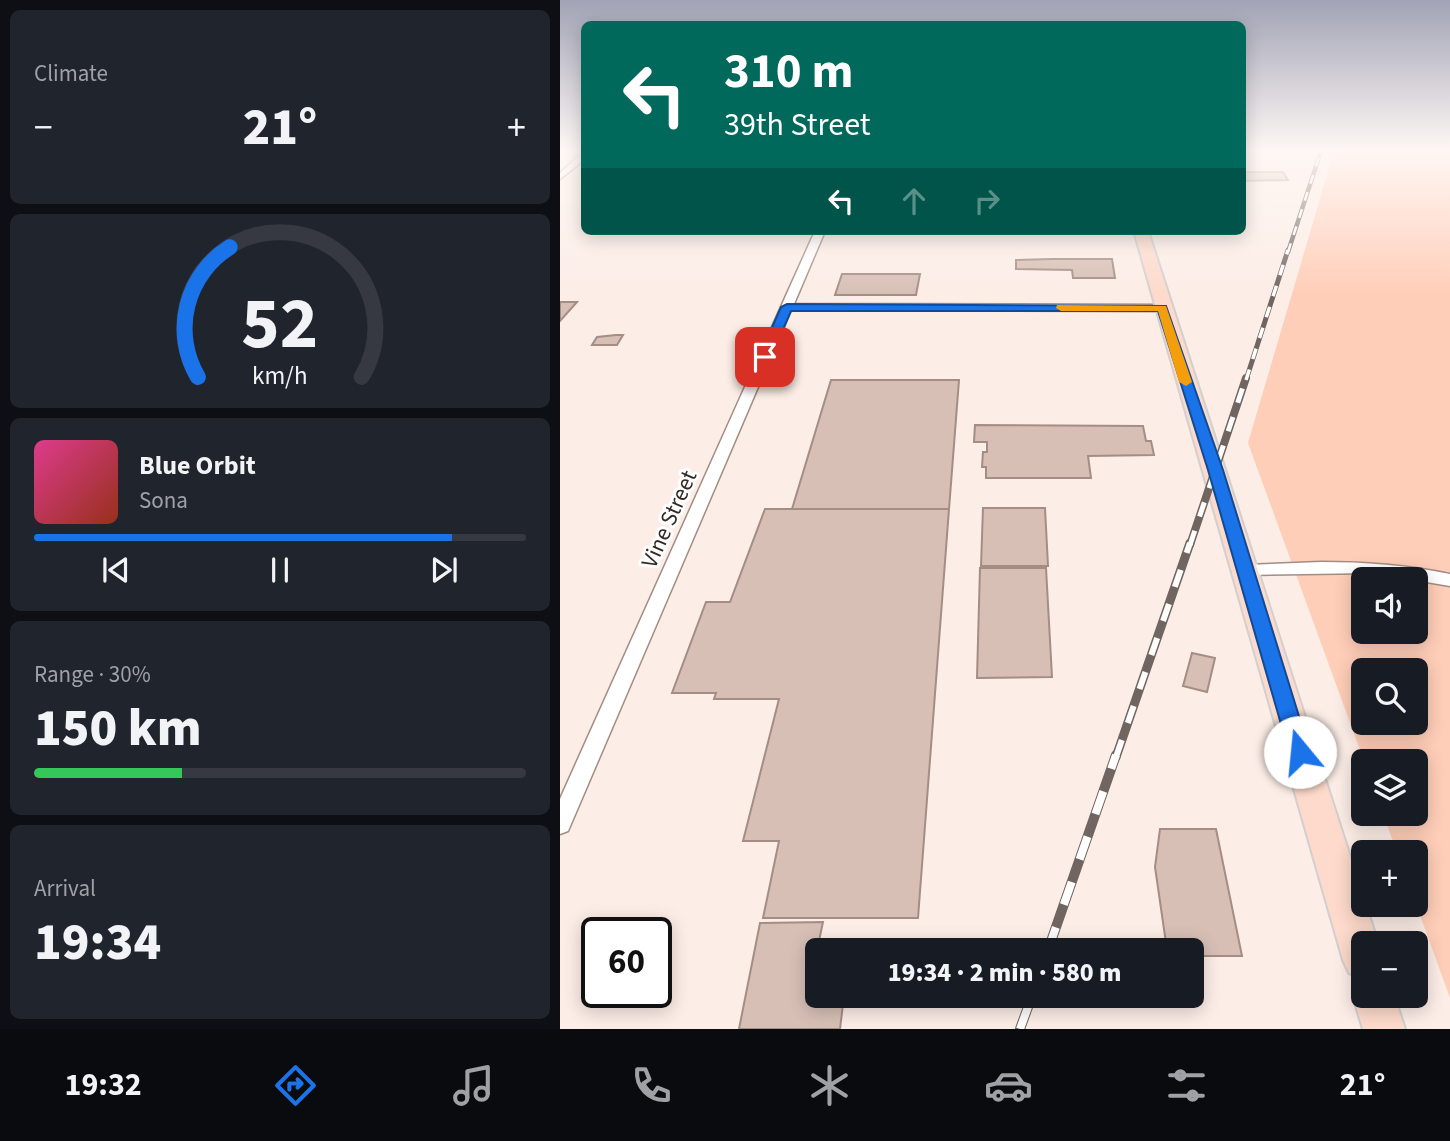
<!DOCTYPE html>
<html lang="en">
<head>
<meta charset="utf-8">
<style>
	:root { --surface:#171b24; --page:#20242c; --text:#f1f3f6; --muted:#9ea1a6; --line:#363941; --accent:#1a73e8 }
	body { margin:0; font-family:"Source Sans 3",sans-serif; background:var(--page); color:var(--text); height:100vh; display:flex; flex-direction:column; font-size:26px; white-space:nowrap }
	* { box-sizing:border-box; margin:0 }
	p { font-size:23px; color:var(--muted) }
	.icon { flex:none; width:38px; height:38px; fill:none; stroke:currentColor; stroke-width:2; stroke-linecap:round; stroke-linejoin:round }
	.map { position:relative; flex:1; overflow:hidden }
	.panel { display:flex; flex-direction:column; gap:10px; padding:10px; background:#0d0f14; width:560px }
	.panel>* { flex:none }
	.hud { position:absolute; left:21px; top:21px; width:665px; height:214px; border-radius:10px; box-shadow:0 4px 18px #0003; background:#00695c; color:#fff; overflow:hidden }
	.tools { position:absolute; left:791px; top:567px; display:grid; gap:14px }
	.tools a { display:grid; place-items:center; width:77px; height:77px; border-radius:10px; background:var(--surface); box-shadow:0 4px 18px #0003; font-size:35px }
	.speed { position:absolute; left:21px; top:917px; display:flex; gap:14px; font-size:35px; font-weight:700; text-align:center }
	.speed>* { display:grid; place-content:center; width:91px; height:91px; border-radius:50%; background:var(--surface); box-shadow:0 4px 18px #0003; line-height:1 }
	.speed .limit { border:4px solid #111; border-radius:10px; background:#fff; color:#111 }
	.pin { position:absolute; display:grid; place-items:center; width:60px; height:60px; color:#fff; margin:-30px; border-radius:14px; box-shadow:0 4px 10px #0006 }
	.me { position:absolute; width:77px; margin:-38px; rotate:343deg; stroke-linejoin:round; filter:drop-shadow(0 0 5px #0008) }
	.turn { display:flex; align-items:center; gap:24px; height:147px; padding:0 28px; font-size:32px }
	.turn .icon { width:91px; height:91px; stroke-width:2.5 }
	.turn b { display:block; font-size:49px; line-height:60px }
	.lanes { display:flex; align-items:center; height:66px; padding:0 28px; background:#0003; justify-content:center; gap:35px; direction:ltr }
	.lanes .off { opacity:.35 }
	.big { font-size:52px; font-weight:800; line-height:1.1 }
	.panel .widget { flex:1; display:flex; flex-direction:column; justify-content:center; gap:10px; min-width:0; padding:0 24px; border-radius:10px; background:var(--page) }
	.panel .dial { align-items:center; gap:0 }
	.dial svg { height:182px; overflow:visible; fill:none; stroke:var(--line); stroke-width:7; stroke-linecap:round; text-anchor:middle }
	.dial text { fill:var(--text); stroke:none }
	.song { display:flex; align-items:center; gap:21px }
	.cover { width:84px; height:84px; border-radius:10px; background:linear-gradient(135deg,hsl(330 70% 55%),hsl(10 70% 35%)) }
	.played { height:7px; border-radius:4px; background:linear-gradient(90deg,var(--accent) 85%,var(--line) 85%) }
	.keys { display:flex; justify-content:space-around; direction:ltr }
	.heat { display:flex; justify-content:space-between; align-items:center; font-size:38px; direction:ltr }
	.charge { height:10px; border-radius:5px; background:linear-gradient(90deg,#34c759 30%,var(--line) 0) }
	.trip { position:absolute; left:245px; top:938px; width:399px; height:70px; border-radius:10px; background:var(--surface); box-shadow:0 4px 18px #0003; font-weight:800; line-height:70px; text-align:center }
	.menu { display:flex; height:112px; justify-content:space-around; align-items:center; background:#090b0e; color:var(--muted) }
	.menu .icon { width:49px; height:49px }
	.menu .selected { color:var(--accent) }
	.menu b { font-size:32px; color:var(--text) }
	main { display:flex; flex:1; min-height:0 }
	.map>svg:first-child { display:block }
	.green { fill:#ffceb8; fill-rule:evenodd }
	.building { fill:#d7bfb5; stroke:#a48d84; stroke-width:2 }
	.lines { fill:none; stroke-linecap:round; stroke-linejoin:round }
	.street-casing { stroke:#a38d83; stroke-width:3 }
	.primary-casing { stroke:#d2d0cf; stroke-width:4 }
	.street { fill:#fff; fill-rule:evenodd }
	.primary { fill:#fddacb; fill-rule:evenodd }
	.rail-far4-casing { stroke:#706560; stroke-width:4.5 }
	.rail-far3-casing { stroke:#706560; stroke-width:5 }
	.rail-far2-casing { stroke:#706560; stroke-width:8 }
	.rail-far1-casing { stroke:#706560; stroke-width:9 }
	.rail-casing { stroke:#706560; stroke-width:10 }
	.rail-far4 { stroke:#fefefe; stroke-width:2.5; stroke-dasharray:9; stroke-linecap:butt }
	.rail-far3 { stroke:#fefefe; stroke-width:3.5; stroke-dasharray:11; stroke-linecap:butt }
	.rail-far2 { stroke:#fefefe; stroke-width:5; stroke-dasharray:15; stroke-linecap:butt }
	.rail-far1 { stroke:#fefefe; stroke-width:6; stroke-dasharray:18; stroke-linecap:butt }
	.rail { stroke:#fefefe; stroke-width:8; stroke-dasharray:24; stroke-linecap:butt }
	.route { fill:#1a73e8; stroke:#114b97; stroke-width:2 }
	.slow { fill:#f59e0b }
	.labels { text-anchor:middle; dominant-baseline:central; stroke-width:6; stroke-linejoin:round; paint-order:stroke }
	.street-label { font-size:23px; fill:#322925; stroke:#fefefe }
</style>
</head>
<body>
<main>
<section class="panel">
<div class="widget"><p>Climate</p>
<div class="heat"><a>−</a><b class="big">21°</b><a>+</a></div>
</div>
<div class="widget dial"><svg viewBox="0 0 100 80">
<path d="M14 69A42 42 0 1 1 86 69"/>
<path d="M14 69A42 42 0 0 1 28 12" stroke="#1a73e8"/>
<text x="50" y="56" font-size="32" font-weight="700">52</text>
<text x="50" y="72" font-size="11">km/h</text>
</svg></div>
<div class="widget">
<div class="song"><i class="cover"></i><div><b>Blue Orbit</b><p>Sona</p></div></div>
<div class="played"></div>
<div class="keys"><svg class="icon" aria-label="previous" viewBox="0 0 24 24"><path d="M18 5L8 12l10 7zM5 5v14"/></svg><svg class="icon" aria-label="pause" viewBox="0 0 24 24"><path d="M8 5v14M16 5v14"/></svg><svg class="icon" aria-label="next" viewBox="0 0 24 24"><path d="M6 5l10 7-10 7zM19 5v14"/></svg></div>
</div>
<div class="widget"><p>Range · 30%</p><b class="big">150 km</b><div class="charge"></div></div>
<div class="widget"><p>Arrival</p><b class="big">19:34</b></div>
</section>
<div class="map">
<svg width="890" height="1029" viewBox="0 0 890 1029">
	<rect width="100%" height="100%" fill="#fcede6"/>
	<path class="green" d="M 774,151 L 890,151 L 890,998 L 856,904 L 856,852 L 837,852 L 823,814 L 856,814 L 856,761 L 804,761 L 688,443 ZM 803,579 L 856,579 L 856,632 L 803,632 ZM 803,670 L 856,670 L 856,723 L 803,723 Z"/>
	<path class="building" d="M 684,172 L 723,172 L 728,180 L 682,181 Z
		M 492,259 L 552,259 L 555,278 L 513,278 L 512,270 L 456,269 L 456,260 Z
		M 282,274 L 360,274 L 356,295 L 275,295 Z
		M 0,302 L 17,302 L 0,321 Z
		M 56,335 L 63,335 L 57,345 L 32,345 L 37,337 Z
		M 271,380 L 399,380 L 389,509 L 232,509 Z
		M 415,425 L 583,426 L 586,441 L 591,441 L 594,455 L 528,456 L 531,478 L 426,478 L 426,467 L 422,467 L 423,452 L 427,452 L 427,442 L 414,442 Z
		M 423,508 L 485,508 L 488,566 L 421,566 Z
		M 205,509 L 389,509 L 358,918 L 203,918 L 219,841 L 183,841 L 219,699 L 154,699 L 156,693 L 112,693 L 146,602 L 170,602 Z
		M 420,568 L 486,568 L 492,677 L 417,678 Z
		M 632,653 L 655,658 L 647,692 L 623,686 Z
		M 600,829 L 656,829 L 682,956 L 632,956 L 632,950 L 607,950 L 595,867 Z
		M 263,922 L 257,950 L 257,996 L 284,996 L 280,1029 L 179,1029 L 200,923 Z"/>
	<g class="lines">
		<defs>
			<path id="street" d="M 21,154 L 24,154 L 24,160 L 0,179 L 0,173 Z
				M 255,231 L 265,231 L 234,304 L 602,305 L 608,308 L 602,311 L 231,310 L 11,824 L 8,831 L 0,834 L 0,799 Z
				M 761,562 C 805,562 847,565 890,574 L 890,586 L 813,573 L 684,575 L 676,570 L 684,565 Z"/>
			<path id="primary" d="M 574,231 L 588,231 L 818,943 L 803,943 L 803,979 L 789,973 L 783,960 Z
				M 803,980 L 803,996 L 834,996 L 845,1029 L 803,1029 L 793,996 L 799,982 Z"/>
		</defs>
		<use href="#street" class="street-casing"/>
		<use href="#primary" class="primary-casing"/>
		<use href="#street" class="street"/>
		<use href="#primary" class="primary"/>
		<defs>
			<path id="rail-far4" d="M 728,252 L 761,151"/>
			<path id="rail-far3" d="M 686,380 L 728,250"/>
			<path id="rail-far2" d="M 630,545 L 686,378"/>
			<path id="rail-far1" d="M 556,757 L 630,543"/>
			<path id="rail" d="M 488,950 L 556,755
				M 460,1029 L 472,996"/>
		</defs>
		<use href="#rail-far4" class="rail-far4-casing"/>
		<use href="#rail-far3" class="rail-far3-casing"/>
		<use href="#rail-far2" class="rail-far2-casing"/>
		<use href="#rail-far1" class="rail-far1-casing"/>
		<use href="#rail" class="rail-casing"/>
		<use href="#rail-far4" class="rail-far4"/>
		<use href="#rail-far3" class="rail-far3"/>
		<use href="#rail-far2" class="rail-far2"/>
		<use href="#rail-far1" class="rail-far1"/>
		<use href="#rail" class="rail"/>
	</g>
	<linearGradient id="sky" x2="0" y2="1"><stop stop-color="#a1a3b5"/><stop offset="0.51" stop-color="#fef7f4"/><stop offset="1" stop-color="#fef7f4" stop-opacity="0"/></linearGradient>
	<rect width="890" height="295" fill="url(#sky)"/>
	<path class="route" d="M 227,304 L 606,306 L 663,470 L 750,752 L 747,758 L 740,760 L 732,758 L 729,752 L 648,470 L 598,311 L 231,311 L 211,357 L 205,360 L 201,359 L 199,357 L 221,307 Z"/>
	<path class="slow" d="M 497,305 L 606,306 L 632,382 L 626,386 L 619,382 L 598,311 L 501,311 L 496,308 Z"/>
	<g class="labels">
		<g class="street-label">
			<text transform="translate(109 519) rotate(-66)">Vine Street</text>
		</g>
	</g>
</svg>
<div class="tools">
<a><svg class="icon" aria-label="sound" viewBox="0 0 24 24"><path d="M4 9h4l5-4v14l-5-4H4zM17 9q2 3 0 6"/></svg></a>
<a><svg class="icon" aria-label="search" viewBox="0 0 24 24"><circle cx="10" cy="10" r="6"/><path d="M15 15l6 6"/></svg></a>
<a><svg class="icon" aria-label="layers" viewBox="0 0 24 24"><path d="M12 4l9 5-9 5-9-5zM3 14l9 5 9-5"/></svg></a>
<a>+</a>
<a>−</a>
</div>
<div class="speed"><div class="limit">60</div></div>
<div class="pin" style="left:205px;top:357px;background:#d93025"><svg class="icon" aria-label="arrive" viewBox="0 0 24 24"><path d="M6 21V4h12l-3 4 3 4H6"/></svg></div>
<svg class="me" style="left:740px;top:752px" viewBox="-20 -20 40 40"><circle r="19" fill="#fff"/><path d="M0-13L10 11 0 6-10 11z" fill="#1a73e8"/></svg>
<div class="trip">19:34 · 2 min · 580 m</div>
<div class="hud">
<div class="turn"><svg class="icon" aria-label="left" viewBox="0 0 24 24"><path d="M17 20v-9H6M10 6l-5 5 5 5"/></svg><div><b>310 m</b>39th Street</div></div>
<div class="lanes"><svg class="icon" aria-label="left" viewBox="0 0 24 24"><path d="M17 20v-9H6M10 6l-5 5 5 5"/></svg><svg class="icon off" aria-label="ahead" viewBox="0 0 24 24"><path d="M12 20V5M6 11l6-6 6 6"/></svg><svg class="icon off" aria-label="right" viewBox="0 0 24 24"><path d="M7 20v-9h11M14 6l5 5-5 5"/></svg></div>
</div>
</div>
</main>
<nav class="menu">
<b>19:32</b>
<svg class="icon selected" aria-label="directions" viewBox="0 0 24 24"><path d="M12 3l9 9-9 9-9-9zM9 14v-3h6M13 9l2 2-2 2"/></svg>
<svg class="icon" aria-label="music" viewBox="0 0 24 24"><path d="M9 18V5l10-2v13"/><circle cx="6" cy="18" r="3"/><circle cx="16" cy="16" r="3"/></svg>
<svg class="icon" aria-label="phone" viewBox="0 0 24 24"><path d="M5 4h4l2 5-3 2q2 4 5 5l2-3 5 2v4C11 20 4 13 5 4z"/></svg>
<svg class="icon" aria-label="climate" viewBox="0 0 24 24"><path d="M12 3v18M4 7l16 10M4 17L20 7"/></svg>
<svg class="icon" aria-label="car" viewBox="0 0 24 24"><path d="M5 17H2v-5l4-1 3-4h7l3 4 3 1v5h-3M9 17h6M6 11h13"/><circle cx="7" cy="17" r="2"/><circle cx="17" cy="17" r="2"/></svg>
<svg class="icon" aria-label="filters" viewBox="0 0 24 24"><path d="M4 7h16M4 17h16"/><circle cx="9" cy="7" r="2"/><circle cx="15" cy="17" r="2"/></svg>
<b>21°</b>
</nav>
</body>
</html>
